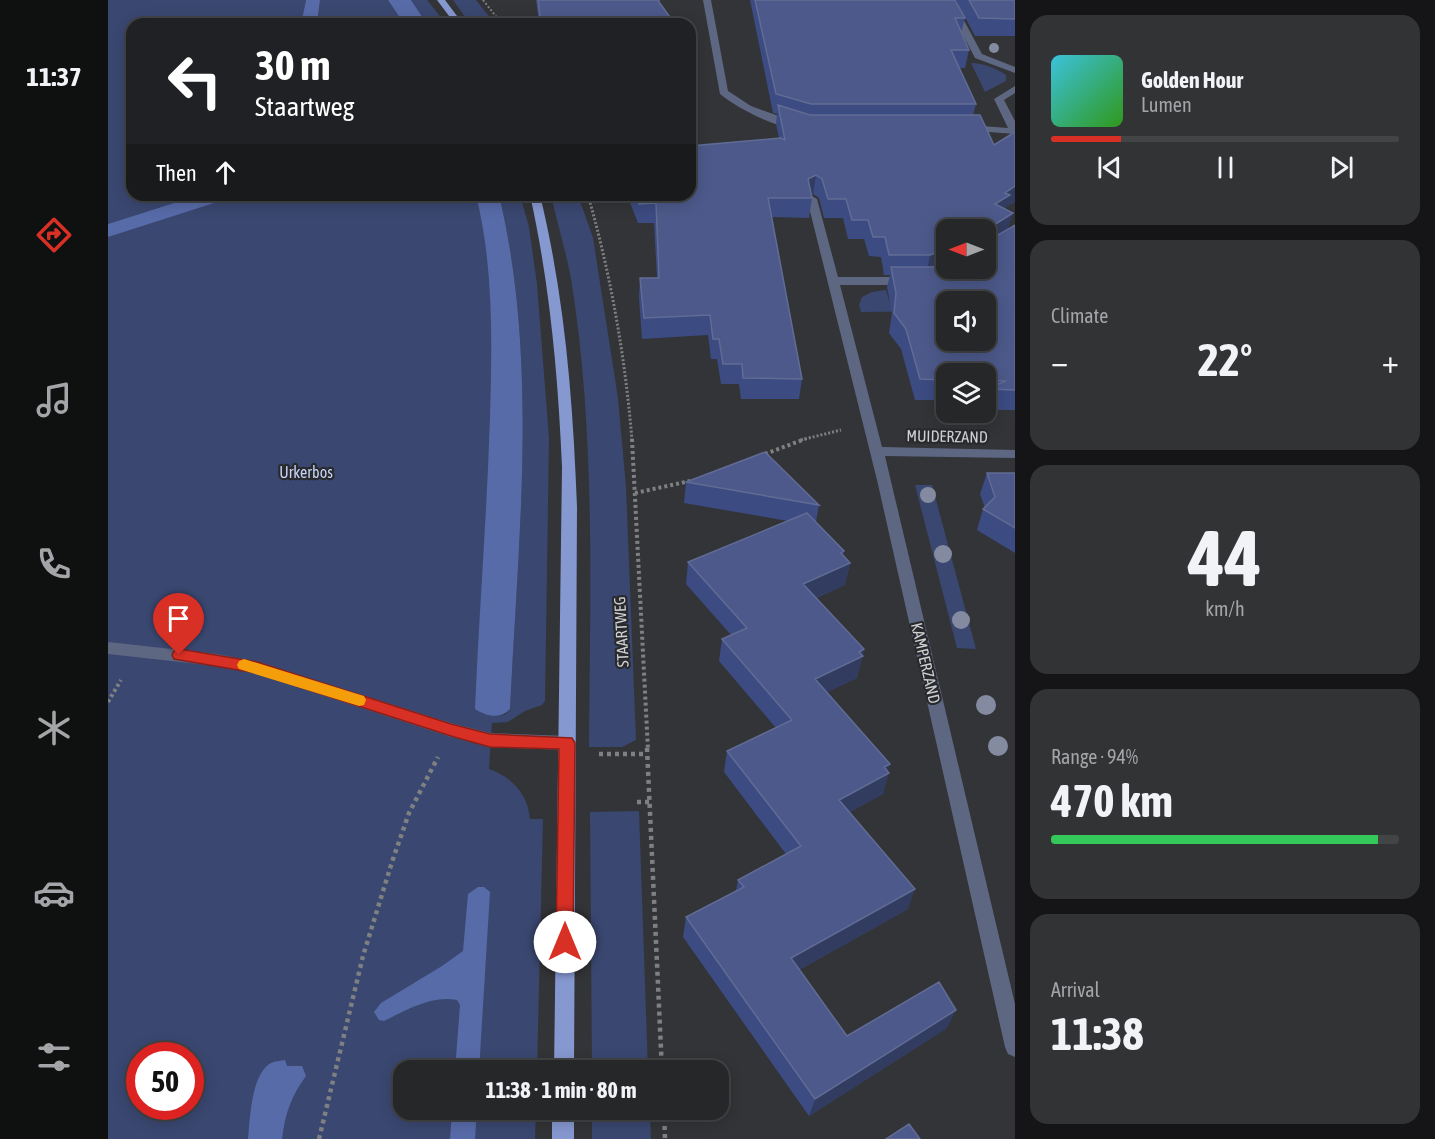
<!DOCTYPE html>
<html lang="en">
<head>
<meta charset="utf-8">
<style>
	:root { --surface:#262729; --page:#323335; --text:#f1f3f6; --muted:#a4a5a8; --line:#424446; --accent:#d93025 }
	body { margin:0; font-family:"Asap Condensed",sans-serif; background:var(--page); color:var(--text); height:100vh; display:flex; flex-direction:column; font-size:22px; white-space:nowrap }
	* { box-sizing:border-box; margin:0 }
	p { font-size:20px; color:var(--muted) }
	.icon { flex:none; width:33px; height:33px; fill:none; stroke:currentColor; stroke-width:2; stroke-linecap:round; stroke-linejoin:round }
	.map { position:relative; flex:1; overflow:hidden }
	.sheet { display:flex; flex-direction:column; gap:15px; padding:15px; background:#151517; width:420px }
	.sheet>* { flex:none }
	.guide { position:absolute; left:18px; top:18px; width:570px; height:183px; border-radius:18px; box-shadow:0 3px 15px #0003,0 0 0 2px var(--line); background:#202124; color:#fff; overflow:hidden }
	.needle { width:39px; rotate:270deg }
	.buttons { position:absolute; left:828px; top:219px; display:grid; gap:12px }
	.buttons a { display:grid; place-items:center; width:60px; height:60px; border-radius:12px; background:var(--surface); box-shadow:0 3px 15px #0003,0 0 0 2px var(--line); font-size:30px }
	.speed { position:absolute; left:18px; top:1042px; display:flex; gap:12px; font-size:30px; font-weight:700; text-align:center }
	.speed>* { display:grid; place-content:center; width:78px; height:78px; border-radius:50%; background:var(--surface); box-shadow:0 3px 15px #0003,0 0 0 2px var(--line); line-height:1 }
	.speed .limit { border:9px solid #d22; background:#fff; color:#111 }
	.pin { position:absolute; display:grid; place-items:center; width:51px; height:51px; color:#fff; margin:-62px -26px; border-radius:50% 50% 50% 0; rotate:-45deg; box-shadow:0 0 6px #0007 }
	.pin .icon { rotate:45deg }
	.me { position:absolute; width:66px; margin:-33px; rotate:0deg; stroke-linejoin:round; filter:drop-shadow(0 0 4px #0008) }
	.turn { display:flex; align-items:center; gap:21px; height:126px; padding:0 30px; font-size:27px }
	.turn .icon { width:78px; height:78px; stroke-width:2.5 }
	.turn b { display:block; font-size:42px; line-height:51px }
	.then { display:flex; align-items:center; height:57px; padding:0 30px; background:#0003; gap:12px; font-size:22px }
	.big { font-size:45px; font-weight:700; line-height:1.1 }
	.sheet .card { flex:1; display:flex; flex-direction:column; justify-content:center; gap:9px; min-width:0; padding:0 21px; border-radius:18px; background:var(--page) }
	.sheet .dial { align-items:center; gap:0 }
	.dial b { font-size:78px; line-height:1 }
	.song { display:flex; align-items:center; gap:18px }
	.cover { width:72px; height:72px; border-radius:9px; background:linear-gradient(135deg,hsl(190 70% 55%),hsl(110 70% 35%)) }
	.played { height:6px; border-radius:3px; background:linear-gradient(90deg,var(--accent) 20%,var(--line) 20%) }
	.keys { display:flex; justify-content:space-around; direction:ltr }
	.heat { display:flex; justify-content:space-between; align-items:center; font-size:33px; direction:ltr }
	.charge { height:9px; border-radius:4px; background:linear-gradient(90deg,#34c759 94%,var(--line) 0) }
	.trip { position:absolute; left:285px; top:1060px; width:336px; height:60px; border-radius:18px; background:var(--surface); box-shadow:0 3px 15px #0003,0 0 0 2px var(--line); font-weight:700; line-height:60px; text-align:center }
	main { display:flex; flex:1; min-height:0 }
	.dock { display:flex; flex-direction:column; width:108px; justify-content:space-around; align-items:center; background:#0f1010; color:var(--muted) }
	.dock .icon { width:42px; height:42px }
	.dock .selected { color:var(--accent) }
	.dock b { font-size:27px; color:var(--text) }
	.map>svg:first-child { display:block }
	.green { fill:#3a4770; fill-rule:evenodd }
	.water { fill:#586ba9 }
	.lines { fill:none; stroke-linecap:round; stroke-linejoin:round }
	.path-far3 { stroke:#7f8082; stroke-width:2; stroke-dasharray:2 2; stroke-linecap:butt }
	.path-far2 { stroke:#7f8082; stroke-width:3; stroke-dasharray:2 2; stroke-linecap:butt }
	.path-far1 { stroke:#7f8082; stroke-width:4; stroke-dasharray:3 3; stroke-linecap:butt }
	.path { stroke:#7f8082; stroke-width:4.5; stroke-dasharray:4 4; stroke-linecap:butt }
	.minor { fill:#5e6782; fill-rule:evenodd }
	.major { fill:#8698d0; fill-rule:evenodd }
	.tree { fill:#848ba1 }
	.wall { fill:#3c4b81; fill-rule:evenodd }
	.shaded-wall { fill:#323c60 }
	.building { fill:#4c598a; stroke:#616c95; stroke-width:1.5; fill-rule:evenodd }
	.route { fill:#d93025; stroke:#8d1f18; stroke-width:1.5 }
	.slow { fill:#f59e0b }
	.labels { text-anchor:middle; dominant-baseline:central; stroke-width:4.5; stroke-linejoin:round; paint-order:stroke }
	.street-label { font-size:16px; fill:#d0d1d3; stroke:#292a2d }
	.park-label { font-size:16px; fill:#c6d3f7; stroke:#292a2d }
</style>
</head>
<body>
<main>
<nav class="dock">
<b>11:37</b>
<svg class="icon selected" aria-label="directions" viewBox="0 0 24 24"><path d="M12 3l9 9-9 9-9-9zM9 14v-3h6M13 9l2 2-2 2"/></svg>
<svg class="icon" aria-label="music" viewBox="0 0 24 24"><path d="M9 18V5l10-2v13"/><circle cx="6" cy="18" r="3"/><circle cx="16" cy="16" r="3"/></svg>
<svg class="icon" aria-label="phone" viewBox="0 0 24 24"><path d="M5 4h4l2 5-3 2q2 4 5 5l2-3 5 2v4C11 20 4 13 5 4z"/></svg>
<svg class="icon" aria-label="climate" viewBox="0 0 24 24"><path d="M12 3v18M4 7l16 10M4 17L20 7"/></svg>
<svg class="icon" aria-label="car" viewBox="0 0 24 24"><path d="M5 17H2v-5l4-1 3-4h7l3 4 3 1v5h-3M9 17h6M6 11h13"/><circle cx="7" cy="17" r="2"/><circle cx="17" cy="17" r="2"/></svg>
<svg class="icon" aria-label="filters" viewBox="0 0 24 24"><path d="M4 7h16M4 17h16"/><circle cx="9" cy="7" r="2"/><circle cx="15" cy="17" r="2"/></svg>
</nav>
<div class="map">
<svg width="907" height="1139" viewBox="0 0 907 1139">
	<rect width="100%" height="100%" fill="#333437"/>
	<path class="green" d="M 0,0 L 198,0 L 193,24 L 24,24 L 24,195 L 91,195 L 0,224 Z
		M 212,0 L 280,0 L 296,24 L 209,24 Z
		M 303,0 L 319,0 L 338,24 L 319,24 Z
		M 345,0 L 368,0 L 387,24 L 362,24 Z
		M 863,63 C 875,63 888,68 898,75 L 898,81 L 877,92 Z
		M 109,195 L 380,195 L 394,299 L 385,715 C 392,716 398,716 402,709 C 410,540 431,361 391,195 L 412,195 L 421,227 L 429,284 L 441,438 L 437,701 L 434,705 L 417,711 L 400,722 L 384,723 L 381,769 C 404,777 420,794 422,819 L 435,819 L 429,1071 L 296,1071 L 296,1110 L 428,1110 L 427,1139 L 0,1139 L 0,230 ZM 32,1056 L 82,1056 L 82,1107 L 32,1107 Z
		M 443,195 L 470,195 L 485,238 L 510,398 L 518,487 L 528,740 L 514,747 L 481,747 C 482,592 488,433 463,279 C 458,251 449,223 443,195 Z
		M 778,290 L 783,306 L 838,311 L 753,312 L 751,305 L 754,297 L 764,292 Z
		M 807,485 L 824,485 L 868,649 L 849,648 Z
		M 531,811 L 540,1071 L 484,1071 L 482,812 Z
		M 484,1110 L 542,1110 L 543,1139 L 484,1139 Z"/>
	<path class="water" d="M 198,0 L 212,0 L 209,24 L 193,24 Z
		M 280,0 L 303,0 L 319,24 L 296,24 Z
		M 91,195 L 131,195 L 0,237 L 0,224 Z
		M 368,195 L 391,195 C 431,361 410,540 402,709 C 392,720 378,716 367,709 C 371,612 379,515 382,417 C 384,344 386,267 368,195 Z
		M 370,887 L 376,887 L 382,892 L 371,1071 L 347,1071 L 352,1005 L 349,1000 C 323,995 299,1010 276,1021 L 271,1020 L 266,1012 L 273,1003 L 334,966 L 355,951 L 360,894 Z
		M 177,1060 L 179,1066 L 194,1066 L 198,1076 C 183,1096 177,1114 174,1139 L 140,1139 C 142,1119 143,1074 163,1063 C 167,1061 173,1061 177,1060 Z
		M 344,1110 L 369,1110 L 367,1139 L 342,1139 Z"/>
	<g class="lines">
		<path class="path-far3" d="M 375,0 L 394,24"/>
		<path class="path-far2" d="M 480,195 C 503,276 517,356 524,440
			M 693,440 L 733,430"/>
		<path class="path-far1" d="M 524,439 L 540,750
			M 657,454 L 697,439
			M 527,493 L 582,481
			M 0,702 L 13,680"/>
		<path class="path" d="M 539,748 L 554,1071
			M 491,754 L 539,754
			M 529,802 L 541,802
			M 556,1110 L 557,1139
			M 211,1139 L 255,956 L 284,862 L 301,813 L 330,757"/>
		<path class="minor" d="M 595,0 L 603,0 L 620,91 L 643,106 L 690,123 L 690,127 C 669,130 628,107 612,94 Z
			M 837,0 L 845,0 L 874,54 L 907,67 L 907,73 L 867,58 Z
			M 907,86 L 907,93 L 896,100 L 907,121 L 907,134 L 856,130 L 855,128 L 860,125 L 900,128 L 886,99 Z
			M 704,196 L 709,199 L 730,277 L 799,277 L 805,281 L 799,285 L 732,285 L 774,447 L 907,450 L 907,458 L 777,456 L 907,1004 L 907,1057 L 900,1054 L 897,1047 L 769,480 L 699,199 Z
			M 0,642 L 109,654 L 149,662 L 343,723 L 382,733 L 459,736 L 465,738 L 467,743 L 465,748 L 459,750 L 382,747 L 343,737 L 149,674 L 109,666 L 0,654 Z"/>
		<path class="major" d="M 329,0 L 337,0 L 355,24 L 347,24 Z
			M 422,195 L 432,195 C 457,298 465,401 469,507 L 466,1071 L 446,1071 L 454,467 C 450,375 442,285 422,195 Z
			M 444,1110 L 466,1110 L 466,1139 L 444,1139 Z"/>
	</g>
	<g class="tree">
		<circle cx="886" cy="48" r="5"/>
		<circle cx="820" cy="495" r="8"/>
		<circle cx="835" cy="554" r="9"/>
		<circle cx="853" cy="620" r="9"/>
		<circle cx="878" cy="705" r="10"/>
		<circle cx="890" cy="746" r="10"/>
	</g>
	<path class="wall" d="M 428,0 L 551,0 L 551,2 L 567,24 L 431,24 Z
		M 642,0 L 847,0 L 857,18 L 853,33 L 861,50 L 857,68 L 851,68 L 868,104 L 865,115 L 886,145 L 907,132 L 907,202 L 898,207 L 898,209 L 900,229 L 907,225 L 907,410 L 878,410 L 878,374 L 838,374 L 838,400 L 807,400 L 793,349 L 781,333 L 784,313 L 779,287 L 782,275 L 776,275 L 773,257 L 761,256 L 756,239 L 740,239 L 735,218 L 716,218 L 711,198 L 705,194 L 704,195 L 704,198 L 701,218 L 664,217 L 694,379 L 691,399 L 633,399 L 631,384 L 613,384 L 609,359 L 603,359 L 600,335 L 534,339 L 531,298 L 532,278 L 549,278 L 546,223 L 530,223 L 519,195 L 582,195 L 582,105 L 586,130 L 585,146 L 671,138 L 668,124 L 669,114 L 665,113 ZM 838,230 L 878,230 L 878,268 L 838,268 Z
		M 848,0 L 907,0 L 907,36 L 867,36 Z
		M 879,473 L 907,473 L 907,553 L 869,530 L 875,509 L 877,508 L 872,494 Z
		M 578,482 L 711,505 L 708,522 L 736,551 L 735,556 L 742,563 L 737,585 L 708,598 L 756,649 L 749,678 L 719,692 L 780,771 L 775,794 L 742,812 L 800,909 L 691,970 L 739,1036 L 839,1028 L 701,1116 L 575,937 L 578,917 L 628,891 L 630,880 L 678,854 L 616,772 L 619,751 L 668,728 L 611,661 L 614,639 L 623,635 L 578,584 L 580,562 L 680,521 L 576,503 Z"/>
	<path class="shaded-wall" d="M 708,175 L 705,194 L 697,198 L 700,179 Z
		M 907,186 L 907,202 L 898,207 L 896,214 L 887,204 L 897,193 Z
		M 905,213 L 899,232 L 878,247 L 881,228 Z
		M 838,249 L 838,267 L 818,275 L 822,255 Z
		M 736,551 L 733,567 L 742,563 L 737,585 L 690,605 L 695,584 Z
		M 756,649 L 749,678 L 703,700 L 707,679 Z
		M 782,764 L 779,774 L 781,773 L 775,794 L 726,821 L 731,800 L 776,767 Z
		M 807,889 L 800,909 L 678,977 L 683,958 Z
		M 848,1010 L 839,1028 L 701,1116 L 707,1099 Z"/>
	<path class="building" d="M 430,0 L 551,0 L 551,2 L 567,24 L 433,24 Z
		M 647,0 L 847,0 L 857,18 L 847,18 L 861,50 L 843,50 L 868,104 L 703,104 L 668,94 Z
		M 861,0 L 907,0 L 907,19 L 871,18 Z
		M 582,105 L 586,130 L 582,128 Z
		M 670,105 L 702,115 L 872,115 L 886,145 L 907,132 L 907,186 L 897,193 L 902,195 L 887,204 L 905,213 L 881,228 L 881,236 L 885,238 L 907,225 L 907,390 L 882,389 L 882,387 L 898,381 L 878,380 L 878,374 L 838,374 L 838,380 L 812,379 L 798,329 L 786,313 L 788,293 L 783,267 L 825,267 L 838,261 L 838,268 L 878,268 L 878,230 L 838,230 L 838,249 L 822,255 L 781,255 L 777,237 L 765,237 L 760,220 L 744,220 L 738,199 L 720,199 L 714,179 L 708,175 L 700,179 L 704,198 L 660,198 L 694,379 L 635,378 L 634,364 L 615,364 L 611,339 L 605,339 L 602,315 L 536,318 L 532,278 L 551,278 L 548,203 L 531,204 L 528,195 L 582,195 L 582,146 L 673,138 L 677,140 ZM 838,302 L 878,302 L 878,340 L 838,340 Z
		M 657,452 L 711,505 L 578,482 Z
		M 879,473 L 907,473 L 907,528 L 875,509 L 887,497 Z
		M 699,513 L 736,551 L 733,553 L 742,563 L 695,584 L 756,649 L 751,652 L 755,656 L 707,679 L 782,764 L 776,767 L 781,773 L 731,800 L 807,889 L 683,958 L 739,1036 L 831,982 L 848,1010 L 707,1099 L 578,917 L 636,887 L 630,880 L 693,846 L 619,751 L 684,720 L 614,639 L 639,628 L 580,562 Z
		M 801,1124 L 812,1139 L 778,1139 Z"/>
	<path class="route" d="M 71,649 L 149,662 L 343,724 L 382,734 L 464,738 L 467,743 L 465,942 L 463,948 L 457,950 L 450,948 L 448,942 L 451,749 L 382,747 L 343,736 L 148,673 L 66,659 L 64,655 L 66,651 Z"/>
	<path class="slow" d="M 136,659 L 256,696 L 258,700 L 256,705 L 251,706 L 131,669 L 129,665 L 131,661 Z"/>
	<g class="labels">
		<g class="street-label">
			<text transform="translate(839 436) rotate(1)">MUIDERZAND</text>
			<text transform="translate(513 632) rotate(-93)">STAARTWEG</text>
			<text transform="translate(818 663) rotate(77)">KAMPERZAND</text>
		</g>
		<g class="park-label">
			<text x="198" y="472">Urkerbos</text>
		</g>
	</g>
</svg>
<div class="buttons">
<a><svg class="needle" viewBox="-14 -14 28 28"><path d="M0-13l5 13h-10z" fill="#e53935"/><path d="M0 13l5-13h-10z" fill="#a4a5a8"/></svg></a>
<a><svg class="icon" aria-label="sound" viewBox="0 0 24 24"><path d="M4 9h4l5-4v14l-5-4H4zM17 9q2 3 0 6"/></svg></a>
<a><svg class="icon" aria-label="layers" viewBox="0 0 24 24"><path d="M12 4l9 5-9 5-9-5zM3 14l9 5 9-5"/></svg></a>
</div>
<div class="speed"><div class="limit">50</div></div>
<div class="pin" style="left:71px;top:655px;background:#d93025"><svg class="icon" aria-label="arrive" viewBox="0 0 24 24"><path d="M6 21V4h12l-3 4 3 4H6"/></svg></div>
<svg class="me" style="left:457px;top:942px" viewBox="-20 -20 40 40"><circle r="19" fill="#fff"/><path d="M0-13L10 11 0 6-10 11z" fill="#d93025"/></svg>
<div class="trip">11:38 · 1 min · 80 m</div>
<div class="guide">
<div class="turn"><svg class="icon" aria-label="left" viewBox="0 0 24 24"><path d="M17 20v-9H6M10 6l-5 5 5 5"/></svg><div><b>30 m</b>Staartweg</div></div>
<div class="then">Then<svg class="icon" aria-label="ahead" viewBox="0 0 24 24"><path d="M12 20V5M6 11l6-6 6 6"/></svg></div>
</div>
</div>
<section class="sheet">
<div class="card">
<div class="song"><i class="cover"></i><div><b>Golden Hour</b><p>Lumen</p></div></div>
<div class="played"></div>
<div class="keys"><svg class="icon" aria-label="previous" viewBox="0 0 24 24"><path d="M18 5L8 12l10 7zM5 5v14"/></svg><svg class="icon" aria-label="pause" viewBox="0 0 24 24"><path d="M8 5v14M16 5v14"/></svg><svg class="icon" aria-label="next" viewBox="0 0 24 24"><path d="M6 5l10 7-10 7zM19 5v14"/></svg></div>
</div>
<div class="card"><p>Climate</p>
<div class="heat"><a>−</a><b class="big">22°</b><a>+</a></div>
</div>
<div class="card dial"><b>44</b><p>km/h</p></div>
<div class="card"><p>Range · 94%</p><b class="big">470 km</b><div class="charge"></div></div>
<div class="card"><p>Arrival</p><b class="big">11:38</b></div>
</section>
</main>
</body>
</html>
